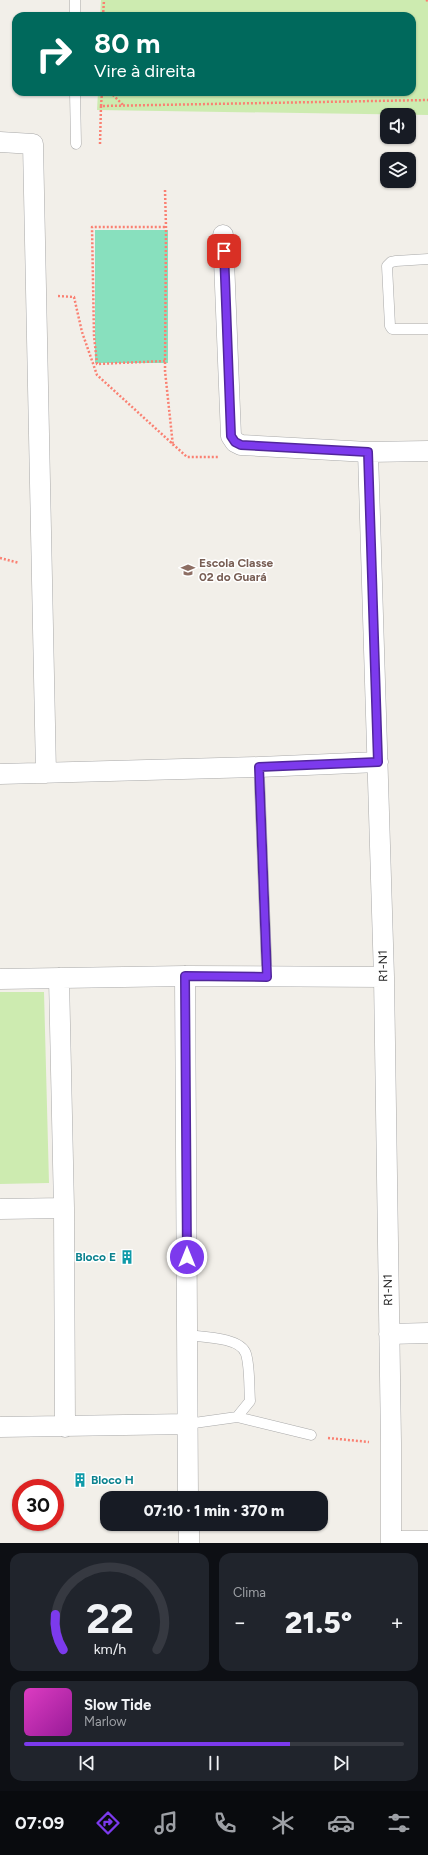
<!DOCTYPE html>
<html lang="pt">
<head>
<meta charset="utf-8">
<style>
	:root { --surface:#171b24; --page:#20242c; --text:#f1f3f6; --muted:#9ea1a6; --line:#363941; --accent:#7c3aed }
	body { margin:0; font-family:Figtree,sans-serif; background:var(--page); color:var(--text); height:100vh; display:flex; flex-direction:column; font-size:15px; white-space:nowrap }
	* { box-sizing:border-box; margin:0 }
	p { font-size:13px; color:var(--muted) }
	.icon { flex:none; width:22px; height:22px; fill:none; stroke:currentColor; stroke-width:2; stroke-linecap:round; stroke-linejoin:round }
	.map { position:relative; height:1543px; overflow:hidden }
	.sheet { display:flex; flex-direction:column; gap:10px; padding:10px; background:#0d0f14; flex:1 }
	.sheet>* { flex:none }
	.guide { position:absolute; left:12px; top:12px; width:404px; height:84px; border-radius:12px; box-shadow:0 1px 3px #0004; background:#00695c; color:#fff; overflow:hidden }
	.fabs { position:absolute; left:380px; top:108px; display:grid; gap:8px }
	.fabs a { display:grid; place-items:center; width:36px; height:36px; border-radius:8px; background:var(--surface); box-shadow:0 1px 3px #0004; font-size:20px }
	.speed { position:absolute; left:12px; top:1479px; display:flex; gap:8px; font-size:20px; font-weight:700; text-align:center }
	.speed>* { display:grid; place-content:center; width:52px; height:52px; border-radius:50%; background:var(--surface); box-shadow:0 1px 3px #0004; line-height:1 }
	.speed .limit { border:6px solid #d22; background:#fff; color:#111 }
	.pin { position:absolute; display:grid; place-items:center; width:34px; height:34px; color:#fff; margin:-17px; border-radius:8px; box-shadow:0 2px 6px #0006 }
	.me { position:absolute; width:44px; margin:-22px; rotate:0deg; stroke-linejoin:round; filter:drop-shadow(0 0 3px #0008) }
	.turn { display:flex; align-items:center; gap:14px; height:84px; padding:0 16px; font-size:18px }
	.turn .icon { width:52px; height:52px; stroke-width:2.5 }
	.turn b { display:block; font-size:28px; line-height:34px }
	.big { font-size:30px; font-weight:800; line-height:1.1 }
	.sheet .card { flex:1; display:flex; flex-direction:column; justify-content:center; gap:6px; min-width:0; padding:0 14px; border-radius:12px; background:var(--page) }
	.sheet .dial { align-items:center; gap:0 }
	.dial svg { height:104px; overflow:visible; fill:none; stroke:var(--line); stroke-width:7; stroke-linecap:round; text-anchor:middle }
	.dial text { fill:var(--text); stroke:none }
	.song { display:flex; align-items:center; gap:12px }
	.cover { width:48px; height:48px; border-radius:6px; background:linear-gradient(135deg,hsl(310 70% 55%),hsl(300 70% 35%)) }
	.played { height:4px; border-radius:2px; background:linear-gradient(90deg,var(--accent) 70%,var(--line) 70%) }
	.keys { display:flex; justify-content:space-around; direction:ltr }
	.heat { display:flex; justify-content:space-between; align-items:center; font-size:22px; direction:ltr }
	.sheet .tiles { flex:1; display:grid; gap:10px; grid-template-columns:1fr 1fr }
	.card:last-child { grid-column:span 2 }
	.trip { position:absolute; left:100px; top:1491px; width:228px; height:40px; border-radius:12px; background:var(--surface); box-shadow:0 1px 3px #0004; font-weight:800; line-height:40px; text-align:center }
	.menu { display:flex; height:64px; justify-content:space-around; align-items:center; background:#090b0e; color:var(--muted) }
	.menu .icon { width:28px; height:28px }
	.menu .selected { color:var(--accent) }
	.menu b { font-size:18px; color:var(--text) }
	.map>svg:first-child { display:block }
	.grass { fill:#cdebb0 }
	.pitch { fill:#88e0be }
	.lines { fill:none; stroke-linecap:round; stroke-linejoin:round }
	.service-casing { stroke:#a9a9a9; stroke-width:11 }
	.minor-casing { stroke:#a9a9a9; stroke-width:21 }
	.path { stroke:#fa8072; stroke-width:2.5; stroke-dasharray:2 2; stroke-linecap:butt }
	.service { stroke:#fff; stroke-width:10 }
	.minor { stroke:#fff; stroke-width:20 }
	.route-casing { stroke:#51269a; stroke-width:10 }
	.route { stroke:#7c3aed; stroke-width:7 }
	.labels { text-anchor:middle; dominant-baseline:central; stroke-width:3; stroke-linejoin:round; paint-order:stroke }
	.education-label { font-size:12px; font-weight:bold; fill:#785e54; stroke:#fff; text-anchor:start }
	.street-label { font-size:12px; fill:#222; stroke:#fff }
	.culture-label { font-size:12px; font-weight:bold; fill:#0d838f; stroke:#fff; text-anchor:end }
</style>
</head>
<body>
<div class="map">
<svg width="428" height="1543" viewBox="0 0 428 1543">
	<rect width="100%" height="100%" fill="#f2efe9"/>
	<path class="grass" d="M 101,0 L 426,0 L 428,1 L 428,115 L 97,110 L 98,92 L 412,92 L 412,16 L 100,16 Z
		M 0,992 L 44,992 L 49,1183 L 0,1184 Z"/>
	<path class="pitch" d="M 95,230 L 168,230 L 168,363 L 95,363 Z"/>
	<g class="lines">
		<defs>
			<path id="service" d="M 75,16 L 75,0
				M 75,92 L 76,144
				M 428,259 L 396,261 L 391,262 L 387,266 L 390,326 L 392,329 L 428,329
				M 259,767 L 267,977
				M 187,1335 C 202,1337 241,1337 246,1354 C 250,1367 249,1388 250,1401 L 237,1417 L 187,1424
				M 237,1417 L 311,1435"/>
			<path id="minor" d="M 0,142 L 33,144 L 46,773
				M 223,235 L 231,436 L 235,442 L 241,445 L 368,452
				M 0,774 L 259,767 L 378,762
				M 185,976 L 188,1498
				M 59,978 L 64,1208 L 65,1427
				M 0,979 L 185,976 L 384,977
				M 0,1209 L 64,1208
				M 389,1334 L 428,1333
				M 0,1427 L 187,1424
				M 189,1524 L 189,1543
				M 391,1541 L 428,1541
				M 391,1543 L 391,1442 L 384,977 L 368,452 L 428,451"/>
		</defs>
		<use href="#service" class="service-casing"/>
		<use href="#minor" class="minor-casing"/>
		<path class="path" d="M 426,0 L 428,1
			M 103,16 L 104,0
			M 102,92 L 101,106 L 428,100
			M 110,92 L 123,105
			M 100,144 L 101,106
			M 165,190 L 166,227 L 165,371 L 173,446
			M 58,296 L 74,297 L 82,332 L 97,375 L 187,457 L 218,457
			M 165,361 L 97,364 L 94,336 L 92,227 L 166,227
			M 0,558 L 19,563
			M 328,1438 L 369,1442"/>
		<use href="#service" class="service"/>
		<use href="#minor" class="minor"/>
	</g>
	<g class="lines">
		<defs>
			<path id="route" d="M 187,1257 L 185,976 L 267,977 L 259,767 L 378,762 L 368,452 L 241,445 L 235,442 L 231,436 L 224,251"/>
		</defs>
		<use href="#route" class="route-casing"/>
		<use href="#route" class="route"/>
	</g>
	<defs>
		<symbol id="school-bare" viewBox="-9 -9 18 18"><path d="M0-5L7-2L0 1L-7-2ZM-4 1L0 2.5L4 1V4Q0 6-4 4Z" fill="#8d6e63" stroke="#fff" stroke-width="2.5" paint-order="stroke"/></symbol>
		<symbol id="building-bare" viewBox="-9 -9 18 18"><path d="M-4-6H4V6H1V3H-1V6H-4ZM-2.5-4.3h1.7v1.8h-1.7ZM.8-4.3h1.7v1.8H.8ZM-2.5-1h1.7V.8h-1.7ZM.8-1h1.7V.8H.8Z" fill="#0f9aa8" stroke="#fff" stroke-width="2.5" paint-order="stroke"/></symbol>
	</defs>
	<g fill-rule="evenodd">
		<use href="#school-bare" x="178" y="560" width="20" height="20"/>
		<use href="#building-bare" x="117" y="1247" width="20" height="20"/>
		<use href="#building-bare" x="70" y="1470" width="20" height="20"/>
	</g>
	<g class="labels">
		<g class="education-label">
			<text x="199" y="563">Escola Classe<tspan x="199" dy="14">02 do Guará</tspan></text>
		</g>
		<g class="street-label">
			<text transform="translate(383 966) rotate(-91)">R1-N1</text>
			<text transform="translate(388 1290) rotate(-91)">R1-N1</text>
		</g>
		<g class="culture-label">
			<text x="116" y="1257">Bloco E</text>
			<text x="91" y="1480" text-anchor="start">Bloco H</text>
		</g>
	</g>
</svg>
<div class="fabs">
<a><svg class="icon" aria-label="sound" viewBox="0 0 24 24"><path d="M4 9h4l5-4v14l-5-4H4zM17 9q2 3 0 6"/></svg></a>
<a><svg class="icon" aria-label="layers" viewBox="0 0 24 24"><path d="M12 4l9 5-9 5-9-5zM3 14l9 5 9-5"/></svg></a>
</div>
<div class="speed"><div class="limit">30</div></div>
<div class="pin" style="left:224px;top:251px;background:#d93025"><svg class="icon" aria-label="arrive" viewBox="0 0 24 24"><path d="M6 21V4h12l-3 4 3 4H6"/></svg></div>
<svg class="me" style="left:187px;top:1257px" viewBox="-20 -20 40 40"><circle r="17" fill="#7c3aed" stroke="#fff" stroke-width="3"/><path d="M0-11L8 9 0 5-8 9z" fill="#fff"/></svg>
<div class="trip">07:10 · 1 min · 370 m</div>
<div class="guide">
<div class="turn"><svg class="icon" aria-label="right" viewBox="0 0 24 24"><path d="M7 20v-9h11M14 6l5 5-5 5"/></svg><div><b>80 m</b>Vire à direita</div></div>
</div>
</div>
<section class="sheet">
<div class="tiles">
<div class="card dial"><svg viewBox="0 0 100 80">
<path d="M14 69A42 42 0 1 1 86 69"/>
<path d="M14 69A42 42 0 0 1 8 42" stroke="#7c3aed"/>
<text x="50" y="56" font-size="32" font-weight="700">22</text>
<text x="50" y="72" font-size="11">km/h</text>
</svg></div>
<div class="card"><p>Clima</p>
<div class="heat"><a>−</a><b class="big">21.5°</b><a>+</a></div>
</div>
<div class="card">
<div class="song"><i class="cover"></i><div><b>Slow Tide</b><p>Marlow</p></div></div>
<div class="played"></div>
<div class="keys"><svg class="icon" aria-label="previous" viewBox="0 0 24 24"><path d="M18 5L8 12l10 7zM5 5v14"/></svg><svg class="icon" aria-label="pause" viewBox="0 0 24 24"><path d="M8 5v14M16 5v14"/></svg><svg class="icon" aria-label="next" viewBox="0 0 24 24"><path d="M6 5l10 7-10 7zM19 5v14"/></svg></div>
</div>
</div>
</section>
<nav class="menu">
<b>07:09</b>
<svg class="icon selected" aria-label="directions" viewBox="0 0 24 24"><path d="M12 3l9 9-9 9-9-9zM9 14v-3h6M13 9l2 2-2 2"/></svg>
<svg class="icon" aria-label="music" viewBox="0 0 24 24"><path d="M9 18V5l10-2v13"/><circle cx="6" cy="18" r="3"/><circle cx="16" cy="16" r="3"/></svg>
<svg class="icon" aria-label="phone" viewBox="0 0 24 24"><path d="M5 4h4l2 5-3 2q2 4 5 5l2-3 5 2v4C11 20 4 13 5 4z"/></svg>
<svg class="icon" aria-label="climate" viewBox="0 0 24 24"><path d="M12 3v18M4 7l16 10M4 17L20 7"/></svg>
<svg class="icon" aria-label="car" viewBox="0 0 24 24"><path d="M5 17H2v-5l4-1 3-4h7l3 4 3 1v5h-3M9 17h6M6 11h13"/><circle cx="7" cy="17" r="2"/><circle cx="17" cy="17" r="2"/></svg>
<svg class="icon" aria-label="filters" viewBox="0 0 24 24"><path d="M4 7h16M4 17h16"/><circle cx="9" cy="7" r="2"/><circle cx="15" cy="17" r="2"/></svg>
</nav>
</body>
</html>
